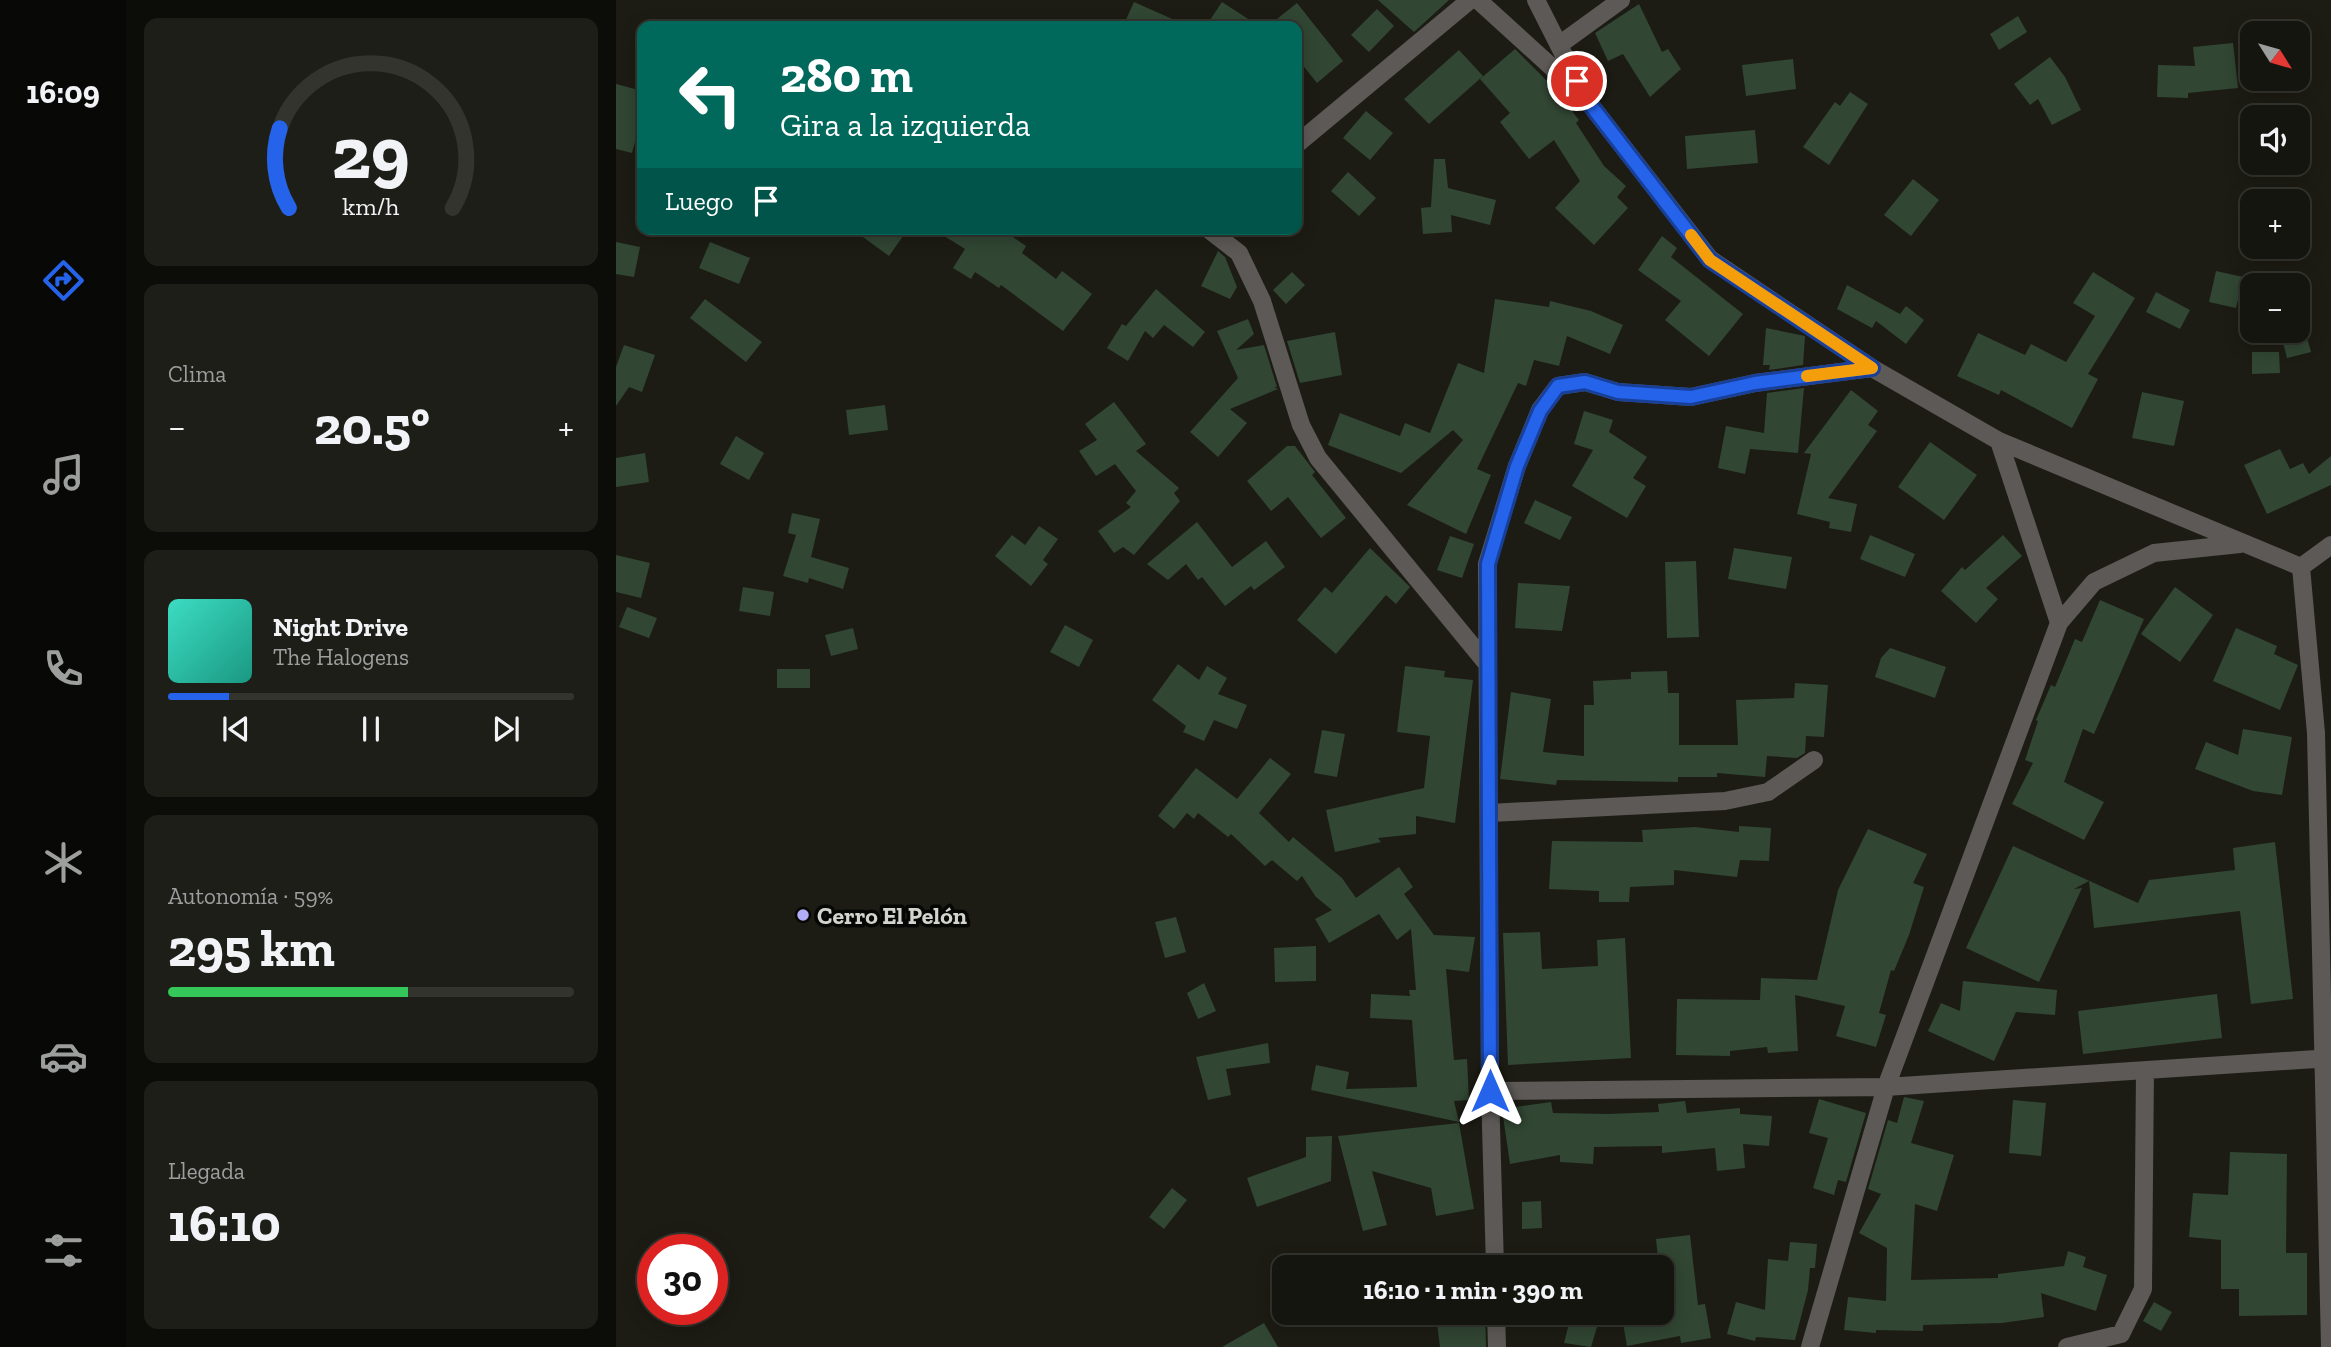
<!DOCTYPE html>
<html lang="es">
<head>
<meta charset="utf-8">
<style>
	:root { --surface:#15150f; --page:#1e1e18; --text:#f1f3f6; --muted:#9d9f9e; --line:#34342f; --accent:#2563eb }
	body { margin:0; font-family:"Zilla Slab",serif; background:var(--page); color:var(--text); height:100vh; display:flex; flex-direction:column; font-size:26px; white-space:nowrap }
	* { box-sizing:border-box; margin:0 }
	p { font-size:23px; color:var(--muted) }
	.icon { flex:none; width:38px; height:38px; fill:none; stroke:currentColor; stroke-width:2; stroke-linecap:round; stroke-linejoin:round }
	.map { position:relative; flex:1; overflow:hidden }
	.panel { display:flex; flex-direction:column; gap:18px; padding:18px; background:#0c0c08; width:490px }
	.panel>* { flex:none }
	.guide { position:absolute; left:21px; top:21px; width:665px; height:214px; border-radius:14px; box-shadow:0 4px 18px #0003,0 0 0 2px var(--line); background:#00695c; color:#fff; overflow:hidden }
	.needle { width:46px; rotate:127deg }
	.controls { position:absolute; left:1624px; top:21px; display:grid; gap:14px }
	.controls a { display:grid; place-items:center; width:70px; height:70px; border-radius:14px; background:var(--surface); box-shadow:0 4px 18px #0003,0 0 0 2px var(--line); font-size:35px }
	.speed { position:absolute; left:21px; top:1234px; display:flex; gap:14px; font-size:35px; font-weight:700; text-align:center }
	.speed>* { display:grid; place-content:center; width:91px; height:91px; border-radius:50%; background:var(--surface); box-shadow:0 4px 18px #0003,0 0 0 2px var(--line); line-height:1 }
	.speed .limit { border:10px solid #d22; background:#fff; color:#111 }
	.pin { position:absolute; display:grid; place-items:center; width:60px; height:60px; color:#fff; margin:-30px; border:4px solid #fff; border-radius:50%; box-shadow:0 2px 7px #0007 }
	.me { position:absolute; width:77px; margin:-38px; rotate:0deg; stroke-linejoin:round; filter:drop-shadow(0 0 5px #0008) }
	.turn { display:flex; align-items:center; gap:24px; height:147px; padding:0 28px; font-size:32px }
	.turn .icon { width:91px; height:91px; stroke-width:2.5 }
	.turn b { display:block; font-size:49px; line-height:60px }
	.then { display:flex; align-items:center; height:66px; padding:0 28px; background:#0003; gap:14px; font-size:26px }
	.big { font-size:52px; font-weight:700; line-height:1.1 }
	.panel .card { flex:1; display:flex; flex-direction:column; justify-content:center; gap:10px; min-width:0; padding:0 24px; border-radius:14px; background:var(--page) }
	.panel .dial { align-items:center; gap:0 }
	.dial svg { height:182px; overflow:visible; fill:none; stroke:var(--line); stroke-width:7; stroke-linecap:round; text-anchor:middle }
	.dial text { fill:var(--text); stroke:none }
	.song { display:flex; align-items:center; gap:21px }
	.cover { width:84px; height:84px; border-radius:10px; background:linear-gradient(135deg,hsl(170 70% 55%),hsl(170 70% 35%)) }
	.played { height:7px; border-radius:4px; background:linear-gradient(90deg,var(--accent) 15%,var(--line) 15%) }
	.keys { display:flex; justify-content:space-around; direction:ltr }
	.heat { display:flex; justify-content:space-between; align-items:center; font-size:38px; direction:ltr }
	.charge { height:10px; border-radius:5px; background:linear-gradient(90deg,#34c759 59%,var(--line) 0) }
	.trip { position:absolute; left:656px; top:1255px; width:402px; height:70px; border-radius:14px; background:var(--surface); box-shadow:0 4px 18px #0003,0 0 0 2px var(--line); font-weight:700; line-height:70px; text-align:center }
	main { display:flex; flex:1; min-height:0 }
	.dock { display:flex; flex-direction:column; width:126px; justify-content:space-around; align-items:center; background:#080806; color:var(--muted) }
	.dock .icon { width:49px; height:49px }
	.dock .active { color:var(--accent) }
	.dock b { font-size:32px; color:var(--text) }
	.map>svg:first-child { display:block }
	.building { fill:#314633 }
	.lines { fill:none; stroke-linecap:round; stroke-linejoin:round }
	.minor { stroke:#5c5956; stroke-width:18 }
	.route-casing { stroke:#184099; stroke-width:18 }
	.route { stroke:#2563eb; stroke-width:12 }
	.slow { stroke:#f59e0b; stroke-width:12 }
	.poi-dot { fill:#b2adf9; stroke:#060704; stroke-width:2.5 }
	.labels { text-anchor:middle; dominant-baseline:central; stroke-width:7; stroke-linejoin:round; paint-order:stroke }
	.poi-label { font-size:24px; font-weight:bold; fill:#d3d3ce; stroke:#060704; text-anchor:start }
</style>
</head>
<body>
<main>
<nav class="dock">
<b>16:09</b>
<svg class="icon active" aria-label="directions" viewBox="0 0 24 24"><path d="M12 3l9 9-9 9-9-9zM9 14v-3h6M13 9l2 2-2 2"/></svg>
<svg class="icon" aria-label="music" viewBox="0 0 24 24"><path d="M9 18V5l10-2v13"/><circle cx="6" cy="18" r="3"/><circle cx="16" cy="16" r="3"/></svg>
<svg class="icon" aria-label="phone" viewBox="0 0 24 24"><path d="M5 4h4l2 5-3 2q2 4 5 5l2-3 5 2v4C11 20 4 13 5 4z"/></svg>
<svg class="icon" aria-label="climate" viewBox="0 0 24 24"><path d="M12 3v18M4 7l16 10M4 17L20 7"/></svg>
<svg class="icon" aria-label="car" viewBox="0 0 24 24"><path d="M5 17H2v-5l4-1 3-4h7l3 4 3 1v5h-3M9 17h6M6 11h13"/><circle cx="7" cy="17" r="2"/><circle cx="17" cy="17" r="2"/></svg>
<svg class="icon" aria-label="filters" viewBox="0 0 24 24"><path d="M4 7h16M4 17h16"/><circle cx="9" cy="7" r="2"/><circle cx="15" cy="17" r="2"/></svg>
</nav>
<section class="panel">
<div class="card dial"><svg viewBox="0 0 100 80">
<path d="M14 69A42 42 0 1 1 86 69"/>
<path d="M14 69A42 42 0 0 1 10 34" stroke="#2563eb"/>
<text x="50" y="56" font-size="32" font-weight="700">29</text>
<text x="50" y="72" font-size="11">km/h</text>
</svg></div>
<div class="card"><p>Clima</p>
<div class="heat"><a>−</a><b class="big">20.5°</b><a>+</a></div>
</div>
<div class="card">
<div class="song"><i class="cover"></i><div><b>Night Drive</b><p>The Halogens</p></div></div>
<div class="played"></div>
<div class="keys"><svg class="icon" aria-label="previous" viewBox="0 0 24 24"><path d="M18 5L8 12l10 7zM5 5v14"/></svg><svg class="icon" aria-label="pause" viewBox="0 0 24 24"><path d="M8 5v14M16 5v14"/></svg><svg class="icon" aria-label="next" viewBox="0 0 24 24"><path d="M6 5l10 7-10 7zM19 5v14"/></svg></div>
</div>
<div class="card"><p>Autonomía · 59%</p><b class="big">295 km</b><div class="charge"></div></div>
<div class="card"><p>Llegada</p><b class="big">16:10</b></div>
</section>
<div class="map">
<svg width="1715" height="1347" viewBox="0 0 1715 1347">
	<rect width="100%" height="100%" fill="#1c1c14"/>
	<path class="building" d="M 762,0 L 833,0 L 798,32 Z
		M 518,2 L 572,26 L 507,26 Z
		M 606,2 L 643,26 L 590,26 Z
		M 681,3 L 727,61 L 701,83 L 681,58 L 681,26 L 652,26 Z
		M 1023,4 L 1046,52 L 1052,49 L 1065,69 L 1034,97 L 1007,54 L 992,61 L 979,33 Z
		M 761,9 L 778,26 L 753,52 L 735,35 Z
		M 1402,16 L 1411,32 L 1383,50 L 1374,34 Z
		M 1617,43 L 1622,88 L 1572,93 L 1572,98 L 1541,97 L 1542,65 L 1579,66 L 1577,47 Z
		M 899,49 L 939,89 L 963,120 L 960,123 L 988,166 L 1010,186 L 1001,197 L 1012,208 L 978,245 L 939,208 L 964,181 L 938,140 L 913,159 L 884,122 L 894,113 L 864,79 Z
		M 843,50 L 867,76 L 813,124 L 788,99 Z
		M 1434,57 L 1449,77 L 1465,110 L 1436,125 L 1422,99 L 1414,105 L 1398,84 Z
		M 1177,59 L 1180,89 L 1130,96 L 1126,65 Z
		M 0,84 L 26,91 L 26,115 L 16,153 L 0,149 Z
		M 1234,92 L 1252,104 L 1213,165 L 1187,147 L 1219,102 L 1224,106 Z
		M 750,111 L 777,133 L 754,160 L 727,138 Z
		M 1139,130 L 1142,163 L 1071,169 L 1069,136 Z
		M 818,159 L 829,159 L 832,188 L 880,200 L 874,225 L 835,215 L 836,232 L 807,234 L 805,208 L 815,207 Z
		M 732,172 L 760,198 L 743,216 L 715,191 Z
		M 1297,179 L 1323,200 L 1295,236 L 1268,215 Z
		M 236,229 L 292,229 L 273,256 Z
		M 317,229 L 385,229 L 410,246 L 406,253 L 440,279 L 446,271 L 476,294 L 447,331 L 385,285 L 383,288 L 359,272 L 355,279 L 337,268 L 349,249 Z
		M 1046,236 L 1061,248 L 1055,257 L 1127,314 L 1093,356 L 1049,320 L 1065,301 L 1022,270 Z
		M 0,242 L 24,247 L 18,277 L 0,274 Z
		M 94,242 L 134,258 L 123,284 L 83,268 Z
		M 602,251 L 609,257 L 621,287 L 614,299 L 585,286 Z
		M 1600,271 L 1627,277 L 1620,308 L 1593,302 Z
		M 676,272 L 689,285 L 670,304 L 657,290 Z
		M 1477,272 L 1519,298 L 1472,374 L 1482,379 L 1456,428 L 1385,390 L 1383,395 L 1341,376 L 1362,333 L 1409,355 L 1415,344 L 1450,362 L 1479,316 L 1457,303 Z
		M 1231,285 L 1284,314 L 1290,306 L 1308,320 L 1290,344 L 1260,321 L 1256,328 L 1221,309 Z
		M 540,289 L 589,332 L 577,347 L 548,325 L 537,338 L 529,331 L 512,361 L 491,348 L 506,324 L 510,326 Z
		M 1540,292 L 1574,310 L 1564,329 L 1530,312 Z
		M 89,299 L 146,342 L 130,362 L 74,318 Z
		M 879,299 L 933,307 L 934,301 L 975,311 L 1007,325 L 994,354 L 951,336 L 943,366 L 918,360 L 910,386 L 902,383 L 861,469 L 875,475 L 850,534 L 791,505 L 847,440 L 837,430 L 785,473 L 712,445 L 724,413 L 784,436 L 789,423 L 814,433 L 842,363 L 868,373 Z
		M 632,319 L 638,334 L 620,350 L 648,345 L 661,387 L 658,387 L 662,389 L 614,409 L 631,423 L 602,457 L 574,432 L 622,378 L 601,331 Z
		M 1150,328 L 1189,336 L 1187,365 L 1153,370 L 1154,365 L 1147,365 Z
		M 1664,331 L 1689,331 L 1695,352 L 1671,358 Z
		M 719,332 L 726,375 L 684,383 L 671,341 Z
		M 8,345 L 39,355 L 26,392 L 13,387 L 0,406 L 0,367 Z
		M 1636,352 L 1663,352 L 1664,373 L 1636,374 Z
		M 1188,388 L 1182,453 L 1134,449 L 1129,474 L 1102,468 L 1110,426 L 1148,433 L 1151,393 Z
		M 1235,390 L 1262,411 L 1252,425 L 1261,431 L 1212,498 L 1241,504 L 1235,532 L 1213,528 L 1214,522 L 1181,514 L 1195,454 L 1188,453 Z
		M 1526,392 L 1568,401 L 1558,446 L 1516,438 Z
		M 498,402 L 530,444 L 520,451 L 563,488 L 558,493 L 564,501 L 518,555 L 507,547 L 498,553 L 482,531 L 515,507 L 510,503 L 520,491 L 499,464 L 480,476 L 463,451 L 481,440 L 469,424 Z
		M 269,405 L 272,430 L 233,435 L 230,410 Z
		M 968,411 L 997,420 L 993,432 L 1031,457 L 1017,478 L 1030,486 L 1011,518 L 956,486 L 977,450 L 958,444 Z
		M 120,436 L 148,453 L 133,480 L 104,464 Z
		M 1314,442 L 1361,475 L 1328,520 L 1282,487 Z
		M 671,446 L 679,446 L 699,472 L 696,475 L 730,518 L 705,538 L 672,497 L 655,511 L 631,481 Z
		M 1664,449 L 1674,469 L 1687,463 L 1693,474 L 1715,456 L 1715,485 L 1651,514 L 1628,465 Z
		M 29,453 L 33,482 L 0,487 L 0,458 Z
		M 919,500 L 956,517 L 944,540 L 908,523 Z
		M 176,513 L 204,519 L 195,557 L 233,568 L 227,589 L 193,578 L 192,583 L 167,576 L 180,535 L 172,533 Z
		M 581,522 L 616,567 L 650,541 L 669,567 L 638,590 L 635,586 L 609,606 L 586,577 L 582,580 L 570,564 L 552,580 L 531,564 Z
		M 423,526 L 442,539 L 427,560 L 432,564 L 415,586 L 379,556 L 396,535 L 409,545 Z
		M 1254,535 L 1299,554 L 1289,577 L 1244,559 Z
		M 1387,535 L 1406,556 L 1370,588 L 1382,599 L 1360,623 L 1325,591 L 1346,567 L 1349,570 Z
		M 834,536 L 858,544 L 846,578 L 821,570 Z
		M 754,548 L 794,587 L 780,604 L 770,595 L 720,654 L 681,620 L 709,587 L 716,593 Z
		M 1118,548 L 1176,557 L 1170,589 L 1112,579 Z
		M 0,555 L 34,563 L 25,598 L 0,592 Z
		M 1080,561 L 1083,637 L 1051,638 L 1049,562 Z
		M 902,583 L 954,586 L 946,631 L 899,628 Z
		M 127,587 L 158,592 L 154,616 L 123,611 Z
		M 1559,587 L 1597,615 L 1564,662 L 1525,634 Z
		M 1484,600 L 1528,619 L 1478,734 L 1467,729 L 1448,782 L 1488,802 L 1468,840 L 1396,804 L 1417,763 L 1409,760 L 1422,721 L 1420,720 L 1435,685 L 1439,687 L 1459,639 L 1466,642 Z
		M 11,607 L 41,618 L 33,638 L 3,627 Z
		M 449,625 L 477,640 L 463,667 L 434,652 Z
		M 237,628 L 242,649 L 215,656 L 209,635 Z
		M 1620,628 L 1661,646 L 1658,654 L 1682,665 L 1664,710 L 1597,681 Z
		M 1274,648 L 1330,667 L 1319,698 L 1259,677 L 1265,658 Z
		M 562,664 L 583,680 L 591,666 L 611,678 L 602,694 L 631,705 L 621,729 L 598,720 L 588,741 L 567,732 L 570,726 L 536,700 Z
		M 789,666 L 829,671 L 828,677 L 857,680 L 839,823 L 800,816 L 800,834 L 762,838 L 765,842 L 719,852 L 710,810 L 808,788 L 814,736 L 781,732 Z
		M 161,669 L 194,669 L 194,688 L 161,688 Z
		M 1051,671 L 1052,693 L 1063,693 L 1063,745 L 1122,745 L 1120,700 L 1178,698 L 1179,683 L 1212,685 L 1208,737 L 1190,736 L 1189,753 L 1181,758 L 1151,756 L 1149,777 L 1101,773 L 1101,777 L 1062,777 L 1062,782 L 941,780 L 940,785 L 884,779 L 895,692 L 935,699 L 927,752 L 968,756 L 968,705 L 978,705 L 977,681 L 1015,679 L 1015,672 Z
		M 1627,729 L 1676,737 L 1666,795 L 1637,791 L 1579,769 L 1590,742 L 1622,755 Z
		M 706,730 L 729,734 L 721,777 L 698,773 Z
		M 654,758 L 675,774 L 643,813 L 673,842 L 677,837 L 726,878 L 740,898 L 783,867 L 797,887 L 788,894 L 818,935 L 859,937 L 853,972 L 830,969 L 838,1060 L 851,1059 L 853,1100 L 838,1101 L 843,1122 L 695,1090 L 700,1065 L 733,1072 L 730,1089 L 801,1087 L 796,1020 L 754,1018 L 755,994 L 794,996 L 793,990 L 800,990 L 795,929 L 781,940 L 763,914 L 713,943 L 699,919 L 716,910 L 700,897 L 686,876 L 681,881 L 656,860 L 649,866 L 615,834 L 612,837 L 582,813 L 578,819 L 571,813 L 558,829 L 542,816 L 580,768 L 621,799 Z
		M 1123,826 L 1155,828 L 1153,861 L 1124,860 L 1121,877 L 1058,870 L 1058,885 L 1014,887 L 1013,902 L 983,902 L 983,891 L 933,889 L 936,841 L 1027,842 L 1026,830 L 1079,827 L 1123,832 Z
		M 1252,829 L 1311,854 L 1297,883 L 1308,887 L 1293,935 L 1278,971 L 1275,970 L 1263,1013 L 1270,1015 L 1260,1047 L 1220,1036 L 1229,1006 L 1179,995 L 1182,1051 L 1152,1053 L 1151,1047 L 1114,1051 L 1114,1056 L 1060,1055 L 1061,999 L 1144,1000 L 1145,978 L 1201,980 L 1222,890 Z
		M 1659,842 L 1677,999 L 1635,1004 L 1624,911 L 1478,928 L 1473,881 L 1458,889 L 1466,888 L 1423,982 L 1350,948 L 1397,846 L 1522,903 L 1533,880 L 1619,870 L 1617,848 Z
		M 560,917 L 570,952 L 549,958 L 539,922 Z
		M 924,932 L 926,969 L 982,966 L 981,940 L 1009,938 L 1015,1058 L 892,1065 L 887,933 Z
		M 700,946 L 700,981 L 659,982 L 658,948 Z
		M 1347,981 L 1441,990 L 1439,1015 L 1400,1012 L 1378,1061 L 1312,1031 L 1325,1003 L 1344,1011 Z
		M 588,983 L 600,1011 L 582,1019 L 571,993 Z
		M 1601,994 L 1606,1038 L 1467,1054 L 1462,1011 Z
		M 652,1043 L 654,1063 L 610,1069 L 615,1095 L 592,1100 L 580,1057 Z
		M 1288,1097 L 1308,1101 L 1295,1143 L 1338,1155 L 1321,1211 L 1299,1204 L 1295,1280 L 1382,1278 L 1382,1274 L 1448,1266 L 1452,1251 L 1470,1257 L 1467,1267 L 1491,1275 L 1480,1311 L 1425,1293 L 1428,1317 L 1386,1323 L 1307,1325 L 1307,1331 L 1260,1330 L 1260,1333 L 1228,1330 L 1232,1297 L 1270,1301 L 1271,1248 L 1243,1233 L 1265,1194 L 1252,1189 L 1272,1120 L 1281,1123 Z
		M 1203,1099 L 1250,1113 L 1230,1182 L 1222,1180 L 1218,1195 L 1197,1188 L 1212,1138 L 1193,1133 Z
		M 1397,1100 L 1430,1103 L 1425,1156 L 1393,1153 Z
		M 1069,1101 L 1071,1113 L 1124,1108 L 1124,1114 L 1156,1116 L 1153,1146 L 1127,1144 L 1129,1168 L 1101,1171 L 1099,1148 L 1046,1153 L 1046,1146 L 978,1147 L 977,1164 L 944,1162 L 944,1155 L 894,1164 L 886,1109 L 935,1102 L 937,1113 L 992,1114 L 1043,1112 L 1042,1104 Z
		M 843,1123 L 858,1209 L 820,1216 L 815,1188 L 756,1171 L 771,1225 L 747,1231 L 722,1136 Z
		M 716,1136 L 715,1181 L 641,1207 L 631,1178 L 690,1157 L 690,1137 Z
		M 1614,1152 L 1671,1154 L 1670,1253 L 1691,1253 L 1691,1315 L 1623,1316 L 1623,1289 L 1605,1289 L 1605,1240 L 1573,1237 L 1577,1193 L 1612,1195 Z
		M 556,1188 L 571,1200 L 548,1229 L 533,1217 Z
		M 925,1201 L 926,1228 L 906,1229 L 906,1202 Z
		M 1074,1235 L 1082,1305 L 1089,1304 L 1095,1338 L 1065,1343 L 1064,1336 L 1011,1346 L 1005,1312 L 1046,1312 L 1046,1267 L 1043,1267 L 1040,1239 Z
		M 1174,1242 L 1201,1244 L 1199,1268 L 1194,1268 L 1192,1290 L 1179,1340 L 1140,1337 L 1139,1341 L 1111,1334 L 1120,1302 L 1149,1310 L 1152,1259 L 1172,1261 Z
		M 1538,1302 L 1556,1312 L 1545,1331 L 1527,1321 Z
		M 843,1312 L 869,1312 L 870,1347 L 824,1347 L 820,1315 Z
		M 956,1312 L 984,1317 L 975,1347 L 948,1343 Z
		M 648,1323 L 662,1347 L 606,1347 Z"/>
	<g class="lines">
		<path class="minor" d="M 862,0 L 963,92
			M 920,0 L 970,99 L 1094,259 L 1256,368 L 1383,441 L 1685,567 L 1715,545
			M 943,45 L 1005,0
			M 681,144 L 854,0
			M 592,229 L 623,253 L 646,301 L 685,425 L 702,458 L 872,665
			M 1383,441 L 1443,623
			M 1685,567 L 1700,733 L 1714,1347
			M 873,813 L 1109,801 L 1152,792 L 1198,760
			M 874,1091 L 1270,1087 L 1715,1058
			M 879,1267 L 874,1091 L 871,564 L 901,466 L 924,410 L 942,386 L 969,382 L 1002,392 L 1075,397 L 1139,383 L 1256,368
			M 880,1312 L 881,1347
			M 1194,1347 L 1270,1087 L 1443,623 L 1478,582 L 1538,553 L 1624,544
			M 1451,1347 L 1505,1334 L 1527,1289 L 1529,1071"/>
	</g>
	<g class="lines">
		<defs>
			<path id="route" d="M 874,1091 L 872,564 L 901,466 L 924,411 L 942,386 L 969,382 L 1002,392 L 1075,397 L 1139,383 L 1256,368 L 1094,260 L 970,99 L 961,81"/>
		</defs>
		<use href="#route" class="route-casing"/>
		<use href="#route" class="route"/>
		<path class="slow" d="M 1075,235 L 1094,260 L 1256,368 L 1191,376"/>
	</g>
	<circle class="poi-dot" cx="187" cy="915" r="7"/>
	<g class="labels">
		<g class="poi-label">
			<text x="201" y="915">Cerro El Pelón</text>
		</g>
	</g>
</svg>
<div class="controls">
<a><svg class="needle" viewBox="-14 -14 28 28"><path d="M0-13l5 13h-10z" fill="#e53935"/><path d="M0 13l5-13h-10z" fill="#9d9f9e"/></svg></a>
<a><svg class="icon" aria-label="sound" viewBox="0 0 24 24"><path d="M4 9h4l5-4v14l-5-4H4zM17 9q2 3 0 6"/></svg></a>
<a>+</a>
<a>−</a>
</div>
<div class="speed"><div class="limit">30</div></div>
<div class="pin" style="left:961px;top:81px;background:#d93025"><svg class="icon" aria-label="arrive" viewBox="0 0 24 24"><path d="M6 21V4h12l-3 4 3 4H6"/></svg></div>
<svg class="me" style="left:874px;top:1091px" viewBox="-20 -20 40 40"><path d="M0-17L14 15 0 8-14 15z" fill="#2563eb" stroke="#fff" stroke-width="4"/></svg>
<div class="trip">16:10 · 1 min · 390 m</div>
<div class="guide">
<div class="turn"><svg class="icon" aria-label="left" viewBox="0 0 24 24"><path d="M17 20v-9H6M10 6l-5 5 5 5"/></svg><div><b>280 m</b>Gira a la izquierda</div></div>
<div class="then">Luego<svg class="icon" aria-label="arrive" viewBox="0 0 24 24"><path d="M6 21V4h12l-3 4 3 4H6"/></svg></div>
</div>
</div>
</main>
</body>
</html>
